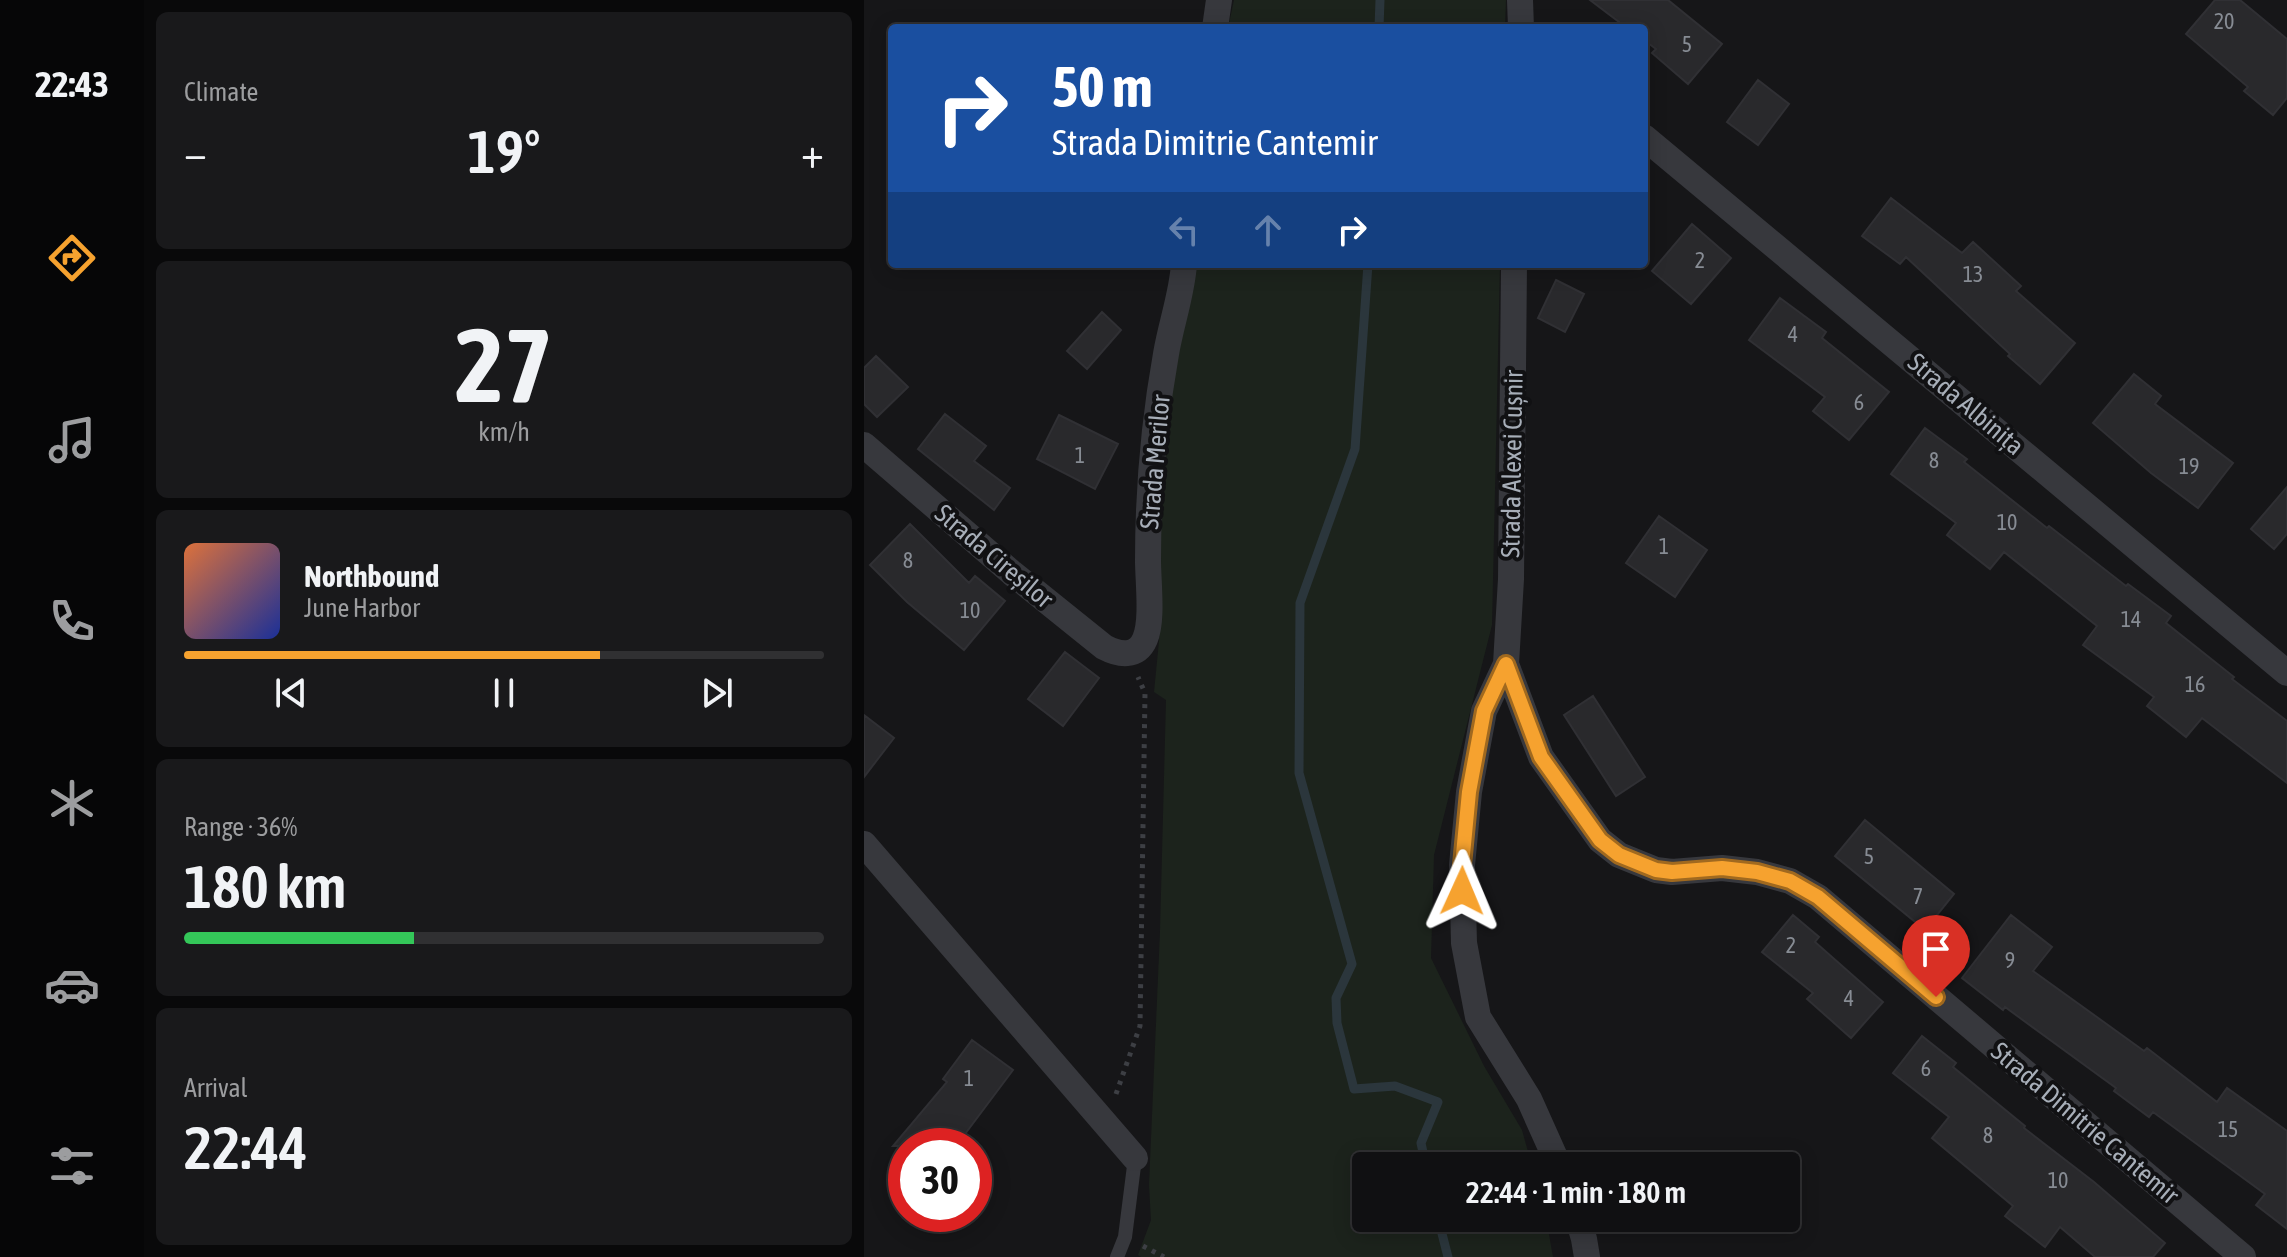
<!DOCTYPE html>
<html lang="en">
<head>
<meta charset="utf-8">
<style>
	:root { --surface:#101012; --page:#19191b; --text:#f1f3f6; --muted:#9c9d9f; --line:#303032; --accent:#f6a22f }
	body { margin:0; font-family:"Asap Condensed",sans-serif; background:var(--page); color:var(--text); height:100vh; display:flex; flex-direction:column; font-size:30px; white-space:nowrap }
	* { box-sizing:border-box; margin:0 }
	p { font-size:26px; color:var(--muted) }
	.icon { flex:none; width:44px; height:44px; fill:none; stroke:currentColor; stroke-width:2; stroke-linecap:round; stroke-linejoin:round }
	.map { position:relative; flex:1; overflow:hidden }
	.sheet { display:flex; flex-direction:column; gap:12px; padding:12px; background:#09090a; width:720px }
	.sheet>* { flex:none }
	.banner { position:absolute; left:24px; top:24px; width:760px; height:244px; border-radius:8px; box-shadow:0 4px 20px #0003,0 0 0 2px var(--line); background:#1a4fa0; color:#fff; overflow:hidden }
	.speed { position:absolute; left:24px; top:1128px; display:flex; gap:16px; font-size:40px; font-weight:700; text-align:center }
	.speed>* { display:grid; place-content:center; width:104px; height:104px; border-radius:50%; background:var(--surface); box-shadow:0 4px 20px #0003,0 0 0 2px var(--line); line-height:1 }
	.speed .limit { border:12px solid #d22; background:#fff; color:#111 }
	.pin { position:absolute; display:grid; place-items:center; width:68px; height:68px; color:#fff; margin:-82px -34px; border-radius:50% 50% 50% 0; rotate:-45deg; box-shadow:0 0 8px #0007 }
	.pin .icon { rotate:45deg }
	.me { position:absolute; width:88px; margin:-44px; rotate:1deg; stroke-linejoin:round; filter:drop-shadow(0 0 6px #0008) }
	.turn { display:flex; align-items:center; gap:28px; height:168px; padding:0 32px; font-size:36px }
	.turn .icon { width:104px; height:104px; stroke-width:2.5 }
	.turn b { display:block; font-size:56px; line-height:68px }
	.lanes { display:flex; align-items:center; height:76px; padding:0 32px; background:#0003; justify-content:center; gap:40px; direction:ltr }
	.lanes .off { opacity:.35 }
	.big { font-size:60px; font-weight:600; line-height:1.1 }
	.sheet .card { flex:1; display:flex; flex-direction:column; justify-content:center; gap:12px; min-width:0; padding:0 28px; border-radius:12px; background:var(--page) }
	.sheet .dial { align-items:center; gap:0 }
	.dial b { font-size:104px; line-height:1 }
	.song { display:flex; align-items:center; gap:24px }
	.cover { width:96px; height:96px; border-radius:12px; background:linear-gradient(135deg,hsl(20 70% 55%),hsl(230 70% 35%)) }
	.played { height:8px; border-radius:4px; background:linear-gradient(90deg,var(--accent) 65%,var(--line) 65%) }
	.keys { display:flex; justify-content:space-around; direction:ltr }
	.heat { display:flex; justify-content:space-between; align-items:center; font-size:44px; direction:ltr }
	.charge { height:12px; border-radius:6px; background:linear-gradient(90deg,#34c759 36%,var(--line) 0) }
	.trip { position:absolute; left:488px; top:1152px; width:448px; height:80px; border-radius:8px; background:var(--surface); box-shadow:0 4px 20px #0003,0 0 0 2px var(--line); font-weight:600; line-height:80px; text-align:center }
	main { display:flex; flex:1; min-height:0 }
	.menu { display:flex; flex-direction:column; width:144px; justify-content:space-around; align-items:center; background:#060607; color:var(--muted) }
	.menu .icon { width:56px; height:56px }
	.menu .current { color:var(--accent) }
	.menu b { font-size:36px; color:var(--text) }
	.map>svg:first-child { display:block }
	.green { fill:#1c231c }
	.lines { fill:none; stroke-linecap:round; stroke-linejoin:round }
	.stream { stroke:#2b363c; stroke-width:9 }
	.building { fill:#29292c; stroke:#303034; stroke-width:2 }
	.path { stroke:#3d3f44; stroke-width:5; stroke-dasharray:4 6; stroke-linecap:butt }
	.lane { stroke:#37383d; stroke-width:14 }
	.street { stroke:#37383d; stroke-width:26 }
	.route-casing { stroke:#a0691f; stroke-width:20 }
	.route { stroke:#f6a22f; stroke-width:14 }
	.labels { text-anchor:middle; dominant-baseline:central; stroke-width:8; stroke-linejoin:round; paint-order:stroke }
	.number-label { font-size:22px; fill:#878c94 }
	.street-label { font-size:26px; fill:#a7aeb8; stroke:#111113 }
</style>
</head>
<body>
<main>
<nav class="menu">
<b>22:43</b>
<svg class="icon current" aria-label="directions" viewBox="0 0 24 24"><path d="M12 3l9 9-9 9-9-9zM9 14v-3h6M13 9l2 2-2 2"/></svg>
<svg class="icon" aria-label="music" viewBox="0 0 24 24"><path d="M9 18V5l10-2v13"/><circle cx="6" cy="18" r="3"/><circle cx="16" cy="16" r="3"/></svg>
<svg class="icon" aria-label="phone" viewBox="0 0 24 24"><path d="M5 4h4l2 5-3 2q2 4 5 5l2-3 5 2v4C11 20 4 13 5 4z"/></svg>
<svg class="icon" aria-label="climate" viewBox="0 0 24 24"><path d="M12 3v18M4 7l16 10M4 17L20 7"/></svg>
<svg class="icon" aria-label="car" viewBox="0 0 24 24"><path d="M5 17H2v-5l4-1 3-4h7l3 4 3 1v5h-3M9 17h6M6 11h13"/><circle cx="7" cy="17" r="2"/><circle cx="17" cy="17" r="2"/></svg>
<svg class="icon" aria-label="filters" viewBox="0 0 24 24"><path d="M4 7h16M4 17h16"/><circle cx="9" cy="7" r="2"/><circle cx="15" cy="17" r="2"/></svg>
</nav>
<section class="sheet">
<div class="card"><p>Climate</p>
<div class="heat"><a>−</a><b class="big">19°</b><a>+</a></div>
</div>
<div class="card dial"><b>27</b><p>km/h</p></div>
<div class="card">
<div class="song"><i class="cover"></i><div><b>Northbound</b><p>June Harbor</p></div></div>
<div class="played"></div>
<div class="keys"><svg class="icon" aria-label="previous" viewBox="0 0 24 24"><path d="M18 5L8 12l10 7zM5 5v14"/></svg><svg class="icon" aria-label="pause" viewBox="0 0 24 24"><path d="M8 5v14M16 5v14"/></svg><svg class="icon" aria-label="next" viewBox="0 0 24 24"><path d="M6 5l10 7-10 7zM19 5v14"/></svg></div>
</div>
<div class="card"><p>Range · 36%</p><b class="big">180 km</b><div class="charge"></div></div>
<div class="card"><p>Arrival</p><b class="big">22:44</b></div>
</section>
<div class="map">
<svg width="1423" height="1257" viewBox="0 0 1423 1257">
	<rect width="100%" height="100%" fill="#161618"/>
	<path class="green" d="M 370,0 L 642,0 L 641,28 L 364,28 Z
		M 330,264 L 636,264 L 628,625 L 570,855 L 567,958 L 620,1066 L 658,1130 L 668,1166 L 502,1166 L 502,1218 L 682,1218 L 689,1257 L 277,1257 L 274,1255 L 287,1220 L 285,1185 L 296,931 L 302,700 L 290,692 L 297,621 L 294,524 L 310,352 Z"/>
	<g class="lines">
		<path class="stream" d="M 515,28 L 516,0
			M 504,264 L 491,449 L 436,603 L 435,773 L 488,964 L 472,998 L 473,1023 L 490,1089 L 531,1086 L 574,1102 L 557,1143 L 562,1166
			M 574,1218 L 584,1257"/>
	</g>
	<path class="building" d="M 726,0 L 804,0 L 858,44 L 824,84 L 788,53 L 792,49 L 780,40 L 780,28 L 763,28 Z
		M 1351,0 L 1376,0 L 1423,39 L 1423,98 L 1409,115 L 1380,91 L 1384,87 L 1322,34 Z
		M 894,80 L 925,104 L 894,145 L 863,122 Z
		M 1027,198 L 1098,253 L 1109,242 L 1157,286 L 1152,291 L 1211,343 L 1176,384 L 1144,356 L 1146,354 L 1042,257 L 1036,264 L 998,236 Z
		M 828,224 L 867,258 L 827,304 L 788,271 Z
		M 692,280 L 720,294 L 701,332 L 674,318 Z
		M 916,298 L 962,332 L 958,338 L 1025,392 L 985,440 L 949,411 L 961,397 L 885,340 Z
		M 238,312 L 257,330 L 223,369 L 203,351 Z
		M 12,356 L 44,387 L 13,417 L 0,404 L 0,368 Z
		M 1270,374 L 1297,396 L 1291,404 L 1369,463 L 1334,508 L 1287,473 L 1229,423 Z
		M 81,414 L 122,446 L 110,461 L 146,488 L 130,510 L 54,449 Z
		M 195,415 L 254,444 L 231,489 L 173,459 Z
		M 1061,428 L 1103,459 L 1100,462 L 1183,528 L 1185,526 L 1262,586 L 1264,584 L 1307,616 L 1302,623 L 1370,677 L 1368,679 L 1423,721 L 1423,783 L 1338,718 L 1322,737 L 1283,706 L 1290,697 L 1219,645 L 1233,626 L 1140,552 L 1126,569 L 1083,535 L 1092,523 L 1027,474 Z
		M 1423,487 L 1423,534 L 1410,549 L 1387,529 Z
		M 795,516 L 843,550 L 811,597 L 762,563 Z
		M 46,524 L 105,583 L 111,576 L 141,601 L 100,650 L 43,602 L 6,565 Z
		M 201,652 L 235,678 L 199,726 L 164,699 Z
		M 729,696 L 781,777 L 752,796 L 700,715 Z
		M 0,715 L 30,738 L 0,777 Z
		M 1001,820 L 1090,894 L 1061,930 L 971,856 Z
		M 929,915 L 955,937 L 951,942 L 1019,1002 L 987,1038 L 943,999 L 949,993 L 898,952 Z
		M 1147,915 L 1188,947 L 1169,971 L 1280,1051 L 1283,1048 L 1353,1102 L 1363,1088 L 1423,1131 L 1423,1229 L 1392,1205 L 1401,1194 L 1289,1112 L 1285,1117 L 1250,1091 L 1252,1088 L 1141,1007 L 1139,1010 L 1098,978 Z
		M 1058,1036 L 1092,1063 L 1089,1067 L 1161,1126 L 1160,1128 L 1230,1182 L 1301,1243 L 1289,1257 L 1231,1257 L 1196,1227 L 1181,1247 L 1141,1216 L 1149,1206 L 1068,1138 L 1085,1117 L 1029,1073 Z
		M 108,1040 L 149,1070 L 92,1146 L 29,1146 L 83,1082 L 79,1079 Z"/>
	<g class="lines">
		<path class="path" d="M 252,1094 L 276,1026 L 281,693 L 274,677
			M 279,1246 L 300,1257"/>
		<path class="lane" d="M 253,1257 L 261,1237 L 271,1158"/>
		<path class="street" d="M 656,0 L 657,28
			M 351,28 L 355,0
			M 780,137 L 1423,673
			M 650,264 L 647,579 L 642,664 L 620,711 L 605,792 L 598,865 L 600,943 L 614,1017 L 665,1099 L 695,1166
			M 0,445 L 148,573 L 240,647 C 255,655 273,658 281,639 C 289,620 284,582 284,560 C 284,492 290,421 302,354 C 307,324 318,294 320,264
			M 642,664 L 677,757 L 736,840 L 755,855 L 792,870 L 808,872 L 858,868 L 893,872 L 926,881 L 954,897 L 1379,1257
			M 0,844 L 271,1158
			M 714,1218 L 720,1239 L 723,1257"/>
	</g>
	<g class="lines">
		<defs>
			<path id="route" d="M 598,891 L 598,865 L 605,792 L 620,711 L 642,664 L 677,757 L 736,840 L 755,855 L 792,870 L 808,872 L 858,868 L 893,872 L 926,881 L 954,897 L 1072,997"/>
		</defs>
		<use href="#route" class="route-casing"/>
		<use href="#route" class="route"/>
	</g>
	<g class="labels">
		<g class="number-label">
			<text x="1360" y="21">20</text>
			<text x="823" y="44">5</text>
			<text x="836" y="260">2</text>
			<text x="1109" y="274">13</text>
			<text x="929" y="334">4</text>
			<text x="995" y="402">6</text>
			<text x="216" y="455">1</text>
			<text x="1070" y="460">8</text>
			<text x="1325" y="466">19</text>
			<text x="1143" y="522">10</text>
			<text x="800" y="546">1</text>
			<text x="44" y="560">8</text>
			<text x="106" y="610">10</text>
			<text x="1267" y="619">14</text>
			<text x="1331" y="684">16</text>
			<text x="1005" y="856">5</text>
			<text x="1054" y="896">7</text>
			<text x="927" y="945">2</text>
			<text x="1146" y="960">9</text>
			<text x="985" y="998">4</text>
			<text x="1062" y="1068">6</text>
			<text x="105" y="1078">1</text>
			<text x="1364" y="1129">15</text>
			<text x="1124" y="1135">8</text>
			<text x="1194" y="1180">10</text>
		</g>
		<g class="street-label">
			<text transform="translate(1102 404) rotate(40)">Strada Albinița</text>
			<text transform="translate(291 462) rotate(-85)">Strada Merilor</text>
			<text transform="translate(648 464) rotate(-89)">Strada Alexei Cușnir</text>
			<text transform="translate(130 556) rotate(40)">Strada Cireșilor</text>
			<text transform="translate(1221 1123) rotate(40)">Strada Dimitrie Cantemir</text>
		</g>
	</g>
</svg>
<div class="speed"><div class="limit">30</div></div>
<div class="pin" style="left:1072px;top:997px;background:#d93025"><svg class="icon" aria-label="arrive" viewBox="0 0 24 24"><path d="M6 21V4h12l-3 4 3 4H6"/></svg></div>
<svg class="me" style="left:598px;top:891px" viewBox="-20 -20 40 40"><path d="M0-17L14 15 0 8-14 15z" fill="#f6a22f" stroke="#fff" stroke-width="4"/></svg>
<div class="trip">22:44 · 1 min · 180 m</div>
<div class="banner">
<div class="turn"><svg class="icon" aria-label="right" viewBox="0 0 24 24"><path d="M7 20v-9h11M14 6l5 5-5 5"/></svg><div><b>50 m</b>Strada Dimitrie Cantemir</div></div>
<div class="lanes"><svg class="icon off" aria-label="left" viewBox="0 0 24 24"><path d="M17 20v-9H6M10 6l-5 5 5 5"/></svg><svg class="icon off" aria-label="ahead" viewBox="0 0 24 24"><path d="M12 20V5M6 11l6-6 6 6"/></svg><svg class="icon" aria-label="right" viewBox="0 0 24 24"><path d="M7 20v-9h11M14 6l5 5-5 5"/></svg></div>
</div>
</div>
</main>
</body>
</html>
